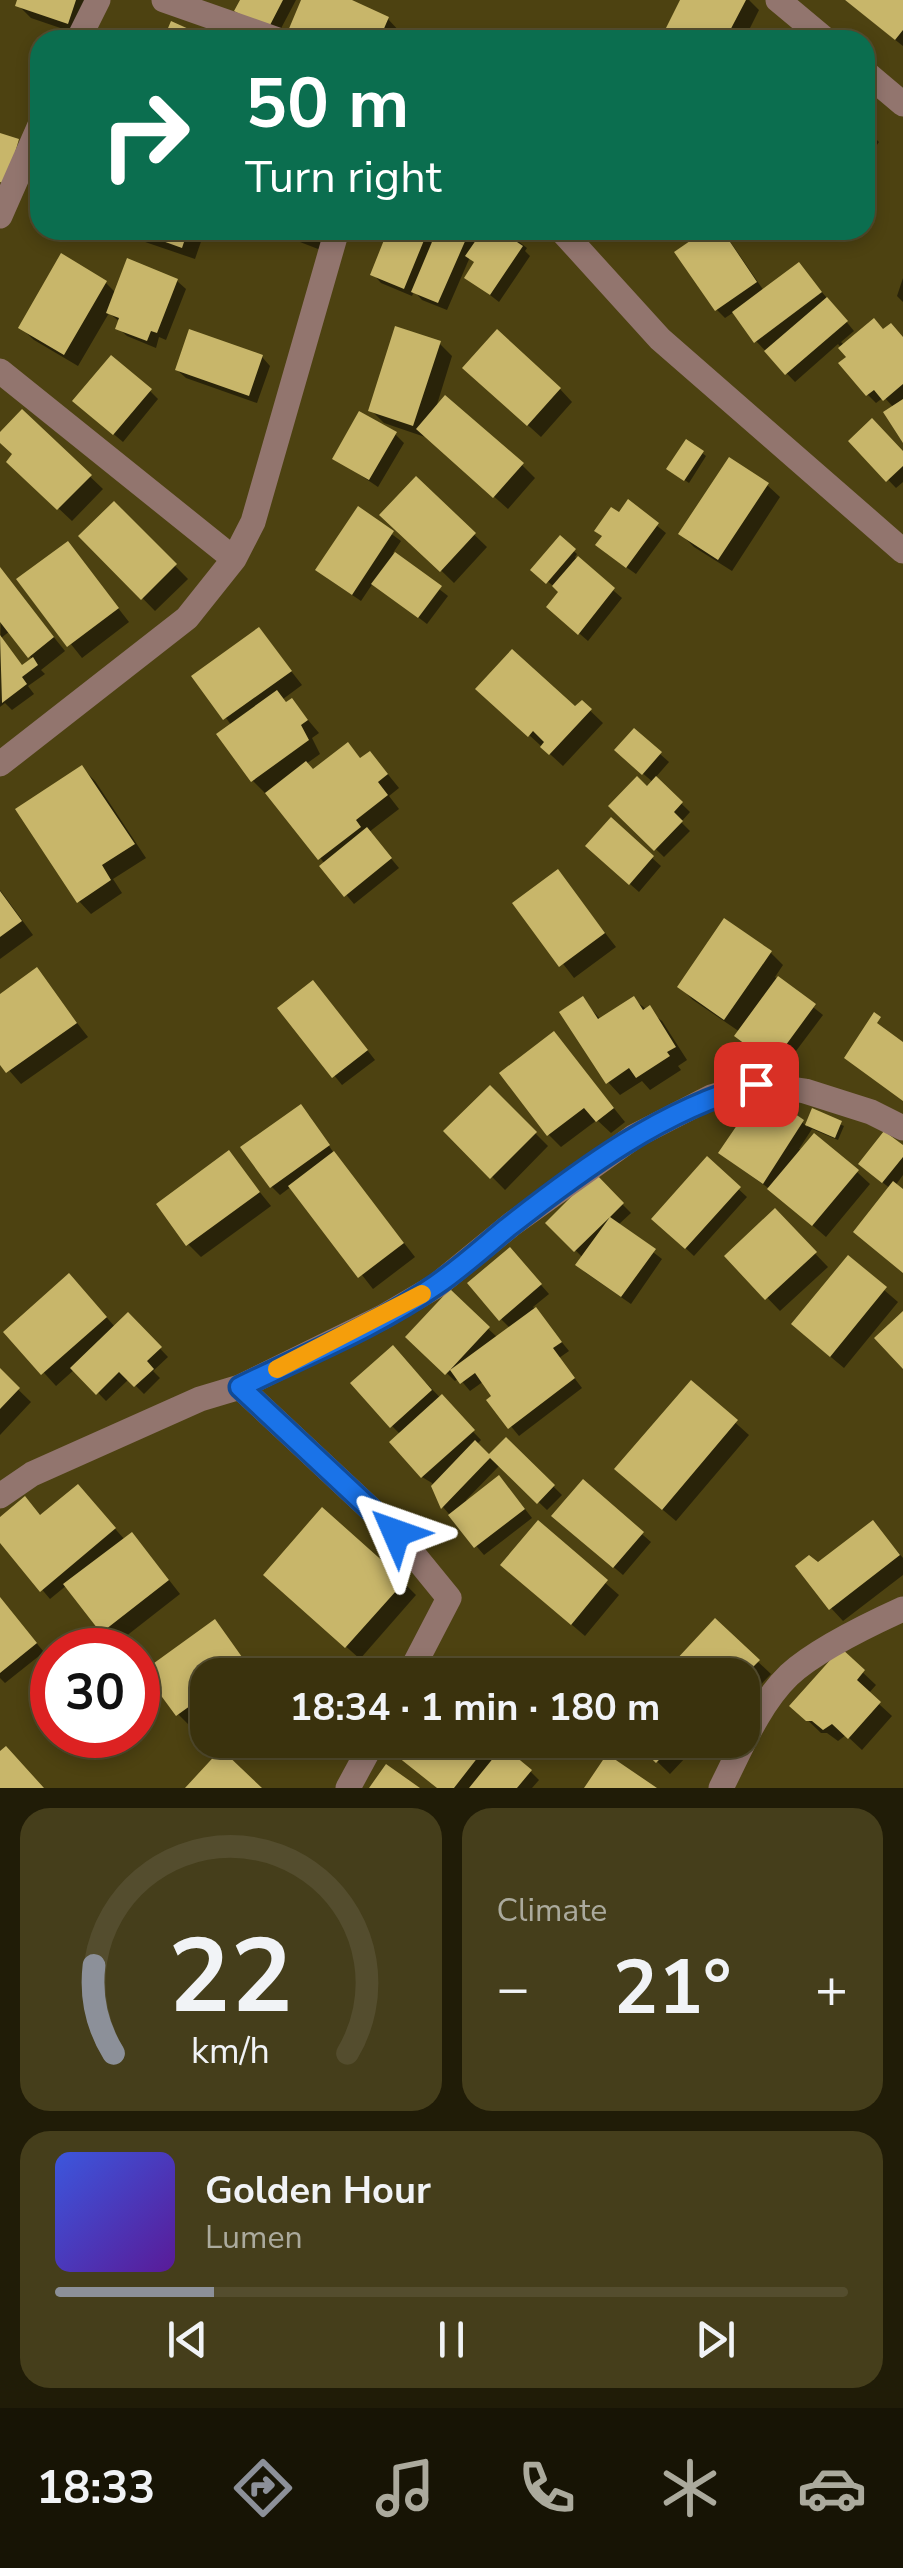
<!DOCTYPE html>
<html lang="en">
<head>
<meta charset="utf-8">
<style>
	:root { --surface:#3a320d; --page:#453e1b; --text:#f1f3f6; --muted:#abaa9d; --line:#544d2e; --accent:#8c9099 }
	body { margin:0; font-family:"Nunito Sans",sans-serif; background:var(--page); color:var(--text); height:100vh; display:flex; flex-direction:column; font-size:38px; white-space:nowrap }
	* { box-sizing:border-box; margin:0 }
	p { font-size:32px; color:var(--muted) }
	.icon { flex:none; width:55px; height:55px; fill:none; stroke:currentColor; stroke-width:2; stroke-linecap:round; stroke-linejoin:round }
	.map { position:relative; height:1788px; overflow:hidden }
	.side { display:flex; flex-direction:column; gap:20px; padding:20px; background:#201c07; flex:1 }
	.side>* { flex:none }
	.top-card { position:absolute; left:30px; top:30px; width:845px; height:210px; border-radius:30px; box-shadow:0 5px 15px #0003,0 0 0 2px var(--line); background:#0b6e4f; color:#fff; overflow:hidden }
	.speed { position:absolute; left:30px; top:1628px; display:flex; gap:20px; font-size:50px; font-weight:700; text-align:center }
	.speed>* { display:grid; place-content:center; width:130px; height:130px; border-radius:50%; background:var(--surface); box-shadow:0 5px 15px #0003,0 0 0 2px var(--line); line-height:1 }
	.speed .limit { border:15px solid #d22; background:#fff; color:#111 }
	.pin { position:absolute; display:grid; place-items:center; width:85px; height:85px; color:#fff; margin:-42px; border-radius:20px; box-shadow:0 5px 15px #0006 }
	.me { position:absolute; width:110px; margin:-55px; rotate:313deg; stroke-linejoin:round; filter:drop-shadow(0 0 8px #0008) }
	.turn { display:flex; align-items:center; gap:35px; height:210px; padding:0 50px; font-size:45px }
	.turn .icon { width:130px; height:130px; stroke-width:2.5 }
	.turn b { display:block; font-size:70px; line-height:85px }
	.big { font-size:75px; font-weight:700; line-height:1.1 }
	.side .widget { flex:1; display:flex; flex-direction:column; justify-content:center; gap:15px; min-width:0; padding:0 35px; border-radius:30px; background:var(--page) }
	.side .dial { align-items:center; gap:0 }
	.dial svg { height:260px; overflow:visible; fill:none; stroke:var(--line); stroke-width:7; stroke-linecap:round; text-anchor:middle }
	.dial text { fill:var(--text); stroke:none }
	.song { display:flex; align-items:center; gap:30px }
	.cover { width:120px; height:120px; border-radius:15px; background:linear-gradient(135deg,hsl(230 70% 55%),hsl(270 70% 35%)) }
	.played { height:10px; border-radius:5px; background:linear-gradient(90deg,var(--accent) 20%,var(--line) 20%) }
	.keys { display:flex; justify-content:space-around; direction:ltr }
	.heat { display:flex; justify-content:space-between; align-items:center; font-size:55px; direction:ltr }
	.side .tiles { flex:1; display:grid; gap:20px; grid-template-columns:1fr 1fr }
	.widget:last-child { grid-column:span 2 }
	.trip { position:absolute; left:190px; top:1658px; width:570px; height:100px; border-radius:30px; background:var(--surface); box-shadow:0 5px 15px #0003,0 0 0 2px var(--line); font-weight:700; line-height:100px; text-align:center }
	.menu { display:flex; height:160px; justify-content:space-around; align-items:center; background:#171405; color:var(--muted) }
	.menu .icon { width:70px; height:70px }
	.menu .current { color:var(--accent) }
	.menu b { font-size:45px; color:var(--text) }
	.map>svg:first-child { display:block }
	.shadow { fill:#0007; fill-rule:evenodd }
	.building { fill:#c8b66a }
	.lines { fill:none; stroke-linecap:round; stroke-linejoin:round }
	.minor { stroke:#92756e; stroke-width:25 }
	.route-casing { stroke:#114b97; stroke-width:25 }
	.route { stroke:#1a73e8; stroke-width:18 }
	.slow { stroke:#f59e0b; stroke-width:18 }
</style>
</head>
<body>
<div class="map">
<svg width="903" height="1788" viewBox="0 0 903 1788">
	<rect width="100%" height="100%" fill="#4d4211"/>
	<path class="shadow" d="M 20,0 L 92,0 L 81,35 L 31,18 L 18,5 Z
		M 243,0 L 296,0 L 277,36 Z
		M 304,0 L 346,0 L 388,19 L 400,32 L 397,40 L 301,40 L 291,30 Z
		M 683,0 L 749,0 L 759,10 L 744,40 L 662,40 Z
		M 845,0 L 903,0 L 903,46 Z
		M 865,128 L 879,142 L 865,162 Z
		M 110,230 L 205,230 L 195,259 Z
		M 269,230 L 341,230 L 331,254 Z
		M 391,230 L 413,230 L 434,244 L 440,230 L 481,230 L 481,237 L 486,230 L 504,230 L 527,248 L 525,251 L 530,256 L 499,302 L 467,277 L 476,264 L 470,257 L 447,310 L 422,300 L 414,291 L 412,296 L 381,283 L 373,274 Z
		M 711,230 L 720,230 L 725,234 L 764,291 L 807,274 L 854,331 L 841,342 L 845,346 L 884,332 L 903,339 L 903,438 L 894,408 L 884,397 L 876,403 L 868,395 L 842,363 L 849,357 L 838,344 L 795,382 L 756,341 L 734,312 L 725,318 L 717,310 Z
		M 903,278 L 903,302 L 897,296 Z
		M 177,281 L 186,289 L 166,340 L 159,337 L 156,348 L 127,336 L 118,328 L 120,322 L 109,313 L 78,366 L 34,340 L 21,328 L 106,283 L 116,293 Z
		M 439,343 L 452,356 L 435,411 L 522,465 L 535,478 L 508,509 L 428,438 L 384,423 L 371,410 Z
		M 262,357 L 270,366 L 257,403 L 186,378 L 177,370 Z
		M 478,380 L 560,389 L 572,402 L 541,437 Z
		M 150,391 L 158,399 L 123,442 L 84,409 Z
		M 22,412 L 103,489 L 72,521 L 9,462 L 15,455 L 0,440 L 0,436 Z
		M 395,434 L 404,443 L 378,487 L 335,458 Z
		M 851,441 L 903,454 L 903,482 L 896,488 Z
		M 702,453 L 706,456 L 689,483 L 673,472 Z
		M 416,479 L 487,547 L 454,583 L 383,514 Z
		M 767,485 L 780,497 L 732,571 L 694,547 L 681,534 Z
		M 629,503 L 666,533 L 636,574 L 606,553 L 604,537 Z
		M 114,504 L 188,579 L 155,611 L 82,536 Z
		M 359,510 L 401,541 L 393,553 L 448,596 L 427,624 L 373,583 L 361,601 L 327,578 Z
		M 560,539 L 577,554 L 575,557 L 622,598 L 588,641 L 558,615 L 561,592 L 533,570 Z
		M 68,544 L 129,622 L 82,658 L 20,580 Z
		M 1,572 L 65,651 L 41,670 L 45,674 L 28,686 L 34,694 L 12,710 L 5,703 L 0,707 ZM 10,631 L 33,660 L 23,667 L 1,638 Z
		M 259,630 L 302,685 L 283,699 L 288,704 L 292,701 L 319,733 L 312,738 L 320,754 L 306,764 L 314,772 L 362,760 L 382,767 L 399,788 L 389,796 L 399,809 L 369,832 L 399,868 L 354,904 L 322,866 L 325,864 L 268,792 L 265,793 L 253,781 L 232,726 L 194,676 Z
		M 492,701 L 575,710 L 582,703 L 603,723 L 563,766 Z
		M 660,754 L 669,762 L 655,778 L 690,812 L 681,822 L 690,831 L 664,857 L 611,806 L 654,783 L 626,759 Z
		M 82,768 L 95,781 L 146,858 L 113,879 L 122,893 L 91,914 L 79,901 Z
		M 611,821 L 661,866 L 639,892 L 596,854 Z
		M 558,872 L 616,947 L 574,978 L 516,903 Z
		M 0,890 L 33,935 L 0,959 Z
		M 771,953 L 783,965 L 775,977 L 823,1015 L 781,1071 L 745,1044 L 740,1032 L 693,1000 L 680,987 Z
		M 37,971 L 88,1037 L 21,1084 L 0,1060 L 0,997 Z
		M 321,991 L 375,1060 L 342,1085 L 280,1009 Z
		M 633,999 L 662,1021 L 687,1060 L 678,1066 L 681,1070 L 650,1090 L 642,1081 L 620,1095 L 608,1082 L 583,1000 L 601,1020 Z
		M 554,1034 L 625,1122 L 611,1133 L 597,1120 L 561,1147 L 549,1135 Z
		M 490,1088 L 548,1146 L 505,1190 L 447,1131 Z
		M 813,1112 L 844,1126 L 838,1140 L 812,1129 L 799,1149 L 857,1172 L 870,1184 L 826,1237 L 774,1192 L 730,1161 L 762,1126 L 802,1122 L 807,1127 Z
		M 309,1115 L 335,1155 L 415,1257 L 373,1289 L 292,1186 L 280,1195 L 271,1186 Z
		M 903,1148 L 903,1175 L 895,1186 L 903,1192 L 903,1272 L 891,1189 L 869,1172 Z
		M 229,1154 L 271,1206 L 201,1257 L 188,1244 Z
		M 707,1160 L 747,1197 L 694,1256 L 654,1219 Z
		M 595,1177 L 631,1213 L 618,1225 L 662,1259 L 631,1304 L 586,1273 L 578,1265 L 583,1258 L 549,1223 Z
		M 775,1212 L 828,1267 L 780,1311 L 727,1256 Z
		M 518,1259 L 549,1294 L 533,1307 L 569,1351 L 559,1358 L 582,1388 L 519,1436 L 489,1400 L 495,1396 L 484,1381 L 470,1391 L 459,1378 L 455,1381 L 409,1337 L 450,1293 L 498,1338 L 511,1329 L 501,1319 Z
		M 848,1259 L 898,1302 L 844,1368 L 807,1337 Z
		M 82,1289 L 115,1327 L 128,1315 L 168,1357 L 153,1371 L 160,1378 L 144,1394 L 129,1379 L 106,1401 L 75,1369 L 56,1386 L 7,1332 Z
		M 401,1357 L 481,1440 L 477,1444 L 489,1458 L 506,1440 L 562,1495 L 547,1510 L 500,1465 L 466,1500 L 468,1502 L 507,1486 L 532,1518 L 484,1555 L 443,1507 L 432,1483 L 422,1477 L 401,1435 L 392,1426 Z
		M 0,1372 L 31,1402 L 0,1435 Z
		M 691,1383 L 749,1435 L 676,1521 L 630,1482 Z
		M 583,1483 L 651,1542 L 623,1575 L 563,1524 Z
		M 86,1496 L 125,1540 L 132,1535 L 144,1548 L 180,1594 L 116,1644 L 67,1585 L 50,1599 L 0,1540 L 0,1520 L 41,1518 Z
		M 872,1523 L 903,1558 L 903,1575 L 843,1621 L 831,1608 L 818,1565 Z
		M 538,1524 L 619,1595 L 585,1636 L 516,1577 Z
		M 403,1582 L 416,1595 L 360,1659 L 279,1587 Z
		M 0,1600 L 44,1652 L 5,1683 L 0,1678 Z
		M 214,1622 L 256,1675 L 208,1675 L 208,1715 L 191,1727 L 178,1714 Z
		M 716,1622 L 771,1674 L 742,1704 L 742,1675 L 678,1675 Z
		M 841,1652 L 876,1685 L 868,1694 L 892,1716 L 862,1750 L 846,1735 L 838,1741 L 827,1733 L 821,1733 L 793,1706 Z
		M 415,1740 L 480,1740 L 498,1756 L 530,1771 L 539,1780 L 532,1788 L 437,1788 Z
		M 635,1740 L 702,1740 L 670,1774 Z"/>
	<path class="building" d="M 17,0 L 76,0 L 68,24 L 15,6 Z
		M 240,0 L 283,0 L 268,29 L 234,11 Z
		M 301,0 L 352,0 L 389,17 L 379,40 L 309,40 L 288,31 Z
		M 680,0 L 746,0 L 725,40 L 660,40 Z
		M 845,0 L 903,0 L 903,30 L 895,40 Z
		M 171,21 L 213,40 L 163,40 Z
		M 0,133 L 19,139 L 6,184 L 0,182 Z
		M 132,230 L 188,230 L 182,248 Z
		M 388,230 L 419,230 L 427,233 L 404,289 L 370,275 Z
		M 437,230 L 470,230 L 438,303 L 411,292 Z
		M 483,230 L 509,230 L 520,238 L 517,242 L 523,246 L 490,295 L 464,278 L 474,262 L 465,256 Z
		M 706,230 L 722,230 L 757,282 L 715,311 L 674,252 Z
		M 61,253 L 107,281 L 64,355 L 18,328 Z
		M 127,258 L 178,279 L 157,333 L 151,331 L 147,341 L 115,329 L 119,318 L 106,313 Z
		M 799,262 L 822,292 L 754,343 L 732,312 Z
		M 827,297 L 848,321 L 785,375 L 764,351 Z
		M 874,318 L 883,329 L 891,323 L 903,337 L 903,384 L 883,401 L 874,390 L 866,396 L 838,363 L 846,357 L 838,348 Z
		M 395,326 L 441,341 L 413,426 L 368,411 Z
		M 189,329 L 263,355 L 249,396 L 175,370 Z
		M 497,329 L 561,388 L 527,426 L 462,368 Z
		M 111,355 L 152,389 L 113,435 L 72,401 Z
		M 445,395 L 524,463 L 493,498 L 416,429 Z
		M 903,399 L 903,443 L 883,412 Z
		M 22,409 L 92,475 L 57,510 L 6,462 L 12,454 L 0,443 L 0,432 Z
		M 359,411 L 397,432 L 369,480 L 332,459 Z
		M 872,418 L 903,451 L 903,466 L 886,482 L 848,441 Z
		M 686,439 L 704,451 L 684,481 L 666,469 Z
		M 729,457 L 769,483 L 718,560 L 678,534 Z
		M 416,476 L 476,533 L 440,572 L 379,515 Z
		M 628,499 L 659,523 L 626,568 L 595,545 L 602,536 L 594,531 L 611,507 L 619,512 Z
		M 114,501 L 177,564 L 141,600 L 78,536 Z
		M 358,506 L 394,531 L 352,595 L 315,570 Z
		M 560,535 L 576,549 L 546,584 L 530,570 Z
		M 68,541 L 119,608 L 67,647 L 16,579 Z
		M 395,552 L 442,586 L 418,618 L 371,584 Z
		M 578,556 L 615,588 L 578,635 L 546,607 L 558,592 L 552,586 Z
		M 0,567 L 54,637 L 28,658 L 0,622 Z
		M 259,627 L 292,671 L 223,720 L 191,676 Z
		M 0,635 L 22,665 L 33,657 L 38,665 L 22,677 L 27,684 L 2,703 Z
		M 512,649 L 575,706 L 582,700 L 592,709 L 549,755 L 540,747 L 544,742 L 533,731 L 528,737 L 475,689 Z
		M 277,690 L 286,702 L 292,698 L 308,720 L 301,725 L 309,740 L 251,782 L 216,734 Z
		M 634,728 L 662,752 L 642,775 L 614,750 Z
		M 348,742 L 360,758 L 370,751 L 388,774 L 378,782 L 388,795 L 356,820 L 361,827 L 318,860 L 265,793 L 306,761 L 313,769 Z
		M 82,765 L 135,844 L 102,865 L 111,880 L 77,903 L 15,809 Z
		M 637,776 L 647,786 L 656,776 L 683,802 L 674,812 L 683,821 L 654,851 L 608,806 Z
		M 611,817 L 654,856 L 629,885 L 585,846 Z
		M 367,827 L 392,858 L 344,897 L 319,866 Z
		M 558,869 L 605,933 L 559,967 L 512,903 Z
		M 0,891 L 22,921 L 0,937 Z
		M 724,918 L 772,951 L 724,1020 L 677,987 Z
		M 37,967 L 77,1023 L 6,1073 L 0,1065 L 0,994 Z
		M 778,976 L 816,1004 L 772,1064 L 734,1036 Z
		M 313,980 L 368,1050 L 332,1078 L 277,1008 Z
		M 583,996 L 598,1019 L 634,996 L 643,1010 L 650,1005 L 676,1047 L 667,1052 L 670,1056 L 636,1078 L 629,1068 L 606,1084 L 559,1012 Z
		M 874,1012 L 881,1017 L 877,1023 L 903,1042 L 903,1101 L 844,1058 Z
		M 554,1031 L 614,1108 L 596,1122 L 584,1108 L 547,1136 L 499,1073 Z
		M 490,1085 L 537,1132 L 490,1179 L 443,1131 Z
		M 776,1101 L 804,1120 L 763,1184 L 718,1153 L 746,1112 L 761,1123 Z
		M 301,1104 L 330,1145 L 270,1188 L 240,1147 Z
		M 812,1108 L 842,1121 L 835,1138 L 805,1125 Z
		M 884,1131 L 903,1145 L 903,1157 L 882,1183 L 858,1164 Z
		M 814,1133 L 859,1170 L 812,1226 L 767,1189 Z
		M 229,1150 L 260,1192 L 186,1246 L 156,1204 Z
		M 334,1151 L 404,1243 L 358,1278 L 288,1186 Z
		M 707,1156 L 741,1187 L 685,1249 L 651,1219 Z
		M 595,1173 L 624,1203 L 610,1217 L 656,1249 L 621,1297 L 575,1265 L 610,1217 L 574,1252 L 545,1223 Z
		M 893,1181 L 903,1189 L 903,1273 L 853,1232 Z
		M 775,1208 L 817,1252 L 765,1300 L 724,1256 Z
		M 510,1247 L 542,1284 L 499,1321 L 467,1283 Z
		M 848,1255 L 887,1287 L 830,1357 L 791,1324 Z
		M 69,1273 L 107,1317 L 41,1375 L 3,1332 Z
		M 450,1289 L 490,1327 L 450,1370 L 536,1307 L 562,1342 L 553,1348 L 575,1378 L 508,1429 L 486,1400 L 491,1396 L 475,1373 L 460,1384 L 450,1370 L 445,1375 L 405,1337 Z
		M 903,1311 L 903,1369 L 874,1338 Z
		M 128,1312 L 162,1347 L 147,1361 L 154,1369 L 134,1387 L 119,1372 L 96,1395 L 70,1368 Z
		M 393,1345 L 432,1390 L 390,1428 L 350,1383 Z
		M 0,1368 L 20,1388 L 0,1409 Z
		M 691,1380 L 738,1420 L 662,1510 L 614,1469 Z
		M 442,1394 L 475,1430 L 421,1478 L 389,1442 Z
		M 506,1437 L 555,1485 L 537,1504 L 490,1458 L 441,1509 L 431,1486 L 475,1440 L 489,1454 Z
		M 499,1475 L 525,1509 L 474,1548 L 448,1515 Z
		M 583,1479 L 644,1532 L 613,1568 L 551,1516 Z
		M 78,1484 L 116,1528 L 40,1592 L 0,1543 L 0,1517 L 25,1496 L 40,1515 Z
		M 322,1507 L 405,1581 L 345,1648 L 263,1575 Z
		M 538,1520 L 608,1580 L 571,1625 L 500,1565 Z
		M 873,1520 L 900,1555 L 829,1610 L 795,1566 L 809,1555 L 818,1562 Z
		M 132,1532 L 169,1580 L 101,1633 L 63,1584 Z
		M 0,1597 L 37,1643 L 0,1673 Z
		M 715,1618 L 760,1660 L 742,1678 L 742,1675 L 675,1675 L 681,1668 L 674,1662 Z
		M 215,1619 L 247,1664 L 232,1675 L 208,1675 L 208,1693 L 176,1716 L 143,1671 Z
		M 841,1648 L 865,1670 L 857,1680 L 881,1702 L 848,1739 L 832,1724 L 823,1730 L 812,1721 L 806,1721 L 789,1706 Z
		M 632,1656 L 652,1675 L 614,1675 Z
		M 412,1740 L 484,1740 L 489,1743 L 454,1788 L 437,1788 L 398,1757 Z
		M 632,1740 L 678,1740 L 656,1763 Z
		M 6,1746 L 44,1788 L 0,1788 L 0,1751 Z
		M 503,1746 L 532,1770 L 517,1788 L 469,1788 Z
		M 221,1749 L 262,1788 L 185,1788 Z
		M 607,1754 L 657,1788 L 584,1788 Z
		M 386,1764 L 420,1788 L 369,1788 Z"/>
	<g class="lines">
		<path class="minor" d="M 164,0 L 278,40
			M 778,0 L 826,40
			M 78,40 L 98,0
			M 865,72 L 903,104
			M 0,216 L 40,125
			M 561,230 L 660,339 L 903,551
			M 0,371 L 234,559
			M 0,764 L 187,618 L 234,559 L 253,522 L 337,230
			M 240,1387 L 396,1533 L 449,1598 L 409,1675
			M 0,1496 L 32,1474 L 200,1399 L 240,1387 L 383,1317 L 436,1286 L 512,1224 L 635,1136 L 711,1097 L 756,1084 L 805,1091 L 871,1112 L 903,1128
			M 348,1788 L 374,1740
			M 721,1788 C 740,1751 758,1705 789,1675 C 815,1651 870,1624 903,1609"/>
	</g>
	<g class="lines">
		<defs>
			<path id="route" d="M 396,1533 L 240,1387 C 305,1355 376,1327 436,1285 C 461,1268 484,1247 507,1228 C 582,1169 663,1109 756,1084"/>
		</defs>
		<use href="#route" class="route-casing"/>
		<use href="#route" class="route"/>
		<path class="slow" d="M 277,1369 L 422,1294"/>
	</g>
</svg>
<div class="speed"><div class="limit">30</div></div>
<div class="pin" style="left:756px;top:1084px;background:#d93025"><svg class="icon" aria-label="arrive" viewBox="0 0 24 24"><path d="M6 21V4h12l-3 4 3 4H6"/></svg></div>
<svg class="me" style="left:396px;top:1533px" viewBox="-20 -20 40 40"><path d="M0-17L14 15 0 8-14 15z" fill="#1a73e8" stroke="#fff" stroke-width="4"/></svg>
<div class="trip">18:34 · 1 min · 180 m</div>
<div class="top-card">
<div class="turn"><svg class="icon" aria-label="right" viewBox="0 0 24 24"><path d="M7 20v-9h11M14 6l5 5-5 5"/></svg><div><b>50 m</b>Turn right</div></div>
</div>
</div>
<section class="side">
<div class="tiles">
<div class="widget dial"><svg viewBox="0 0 100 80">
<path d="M14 69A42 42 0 1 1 86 69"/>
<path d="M14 69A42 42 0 0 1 8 42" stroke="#8c9099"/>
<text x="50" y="56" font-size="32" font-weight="700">22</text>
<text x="50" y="72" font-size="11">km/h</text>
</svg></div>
<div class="widget"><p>Climate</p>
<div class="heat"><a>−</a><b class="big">21°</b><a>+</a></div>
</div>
<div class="widget">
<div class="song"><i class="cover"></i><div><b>Golden Hour</b><p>Lumen</p></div></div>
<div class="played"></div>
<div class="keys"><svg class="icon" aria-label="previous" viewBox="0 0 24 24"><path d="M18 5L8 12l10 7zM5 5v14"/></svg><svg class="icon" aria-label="pause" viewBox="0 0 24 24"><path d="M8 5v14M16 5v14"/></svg><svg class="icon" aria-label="next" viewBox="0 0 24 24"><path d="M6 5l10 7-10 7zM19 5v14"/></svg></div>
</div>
</div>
</section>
<nav class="menu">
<b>18:33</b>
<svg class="icon current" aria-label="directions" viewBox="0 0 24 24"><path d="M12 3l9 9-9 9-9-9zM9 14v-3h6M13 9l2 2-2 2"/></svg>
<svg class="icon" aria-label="music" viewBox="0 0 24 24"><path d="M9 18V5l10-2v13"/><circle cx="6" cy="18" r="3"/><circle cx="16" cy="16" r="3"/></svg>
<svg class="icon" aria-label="phone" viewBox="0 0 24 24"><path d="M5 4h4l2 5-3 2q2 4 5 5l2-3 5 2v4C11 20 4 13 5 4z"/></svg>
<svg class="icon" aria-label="climate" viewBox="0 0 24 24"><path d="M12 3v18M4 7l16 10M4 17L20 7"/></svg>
<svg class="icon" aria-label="car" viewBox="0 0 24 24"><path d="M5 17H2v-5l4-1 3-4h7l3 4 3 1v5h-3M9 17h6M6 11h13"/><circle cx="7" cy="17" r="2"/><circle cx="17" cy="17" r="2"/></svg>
</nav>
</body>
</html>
